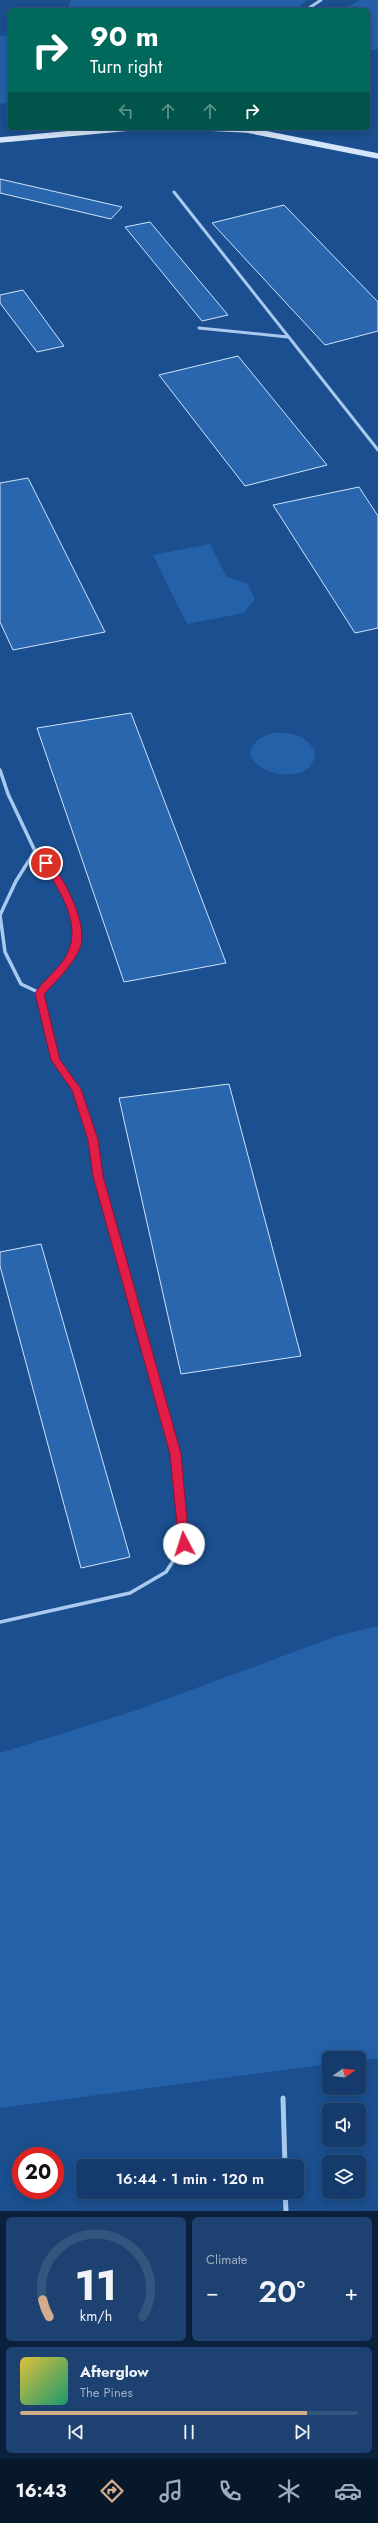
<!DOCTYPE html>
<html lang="en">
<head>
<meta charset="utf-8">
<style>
	:root { --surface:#143b6b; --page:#1d4271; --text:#f1f3f6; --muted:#9dadc1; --line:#33557e; --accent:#d6ab8b }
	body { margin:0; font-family:Jost,sans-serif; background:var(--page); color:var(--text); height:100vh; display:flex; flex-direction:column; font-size:15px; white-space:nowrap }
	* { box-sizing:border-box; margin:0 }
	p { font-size:13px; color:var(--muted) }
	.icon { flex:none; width:22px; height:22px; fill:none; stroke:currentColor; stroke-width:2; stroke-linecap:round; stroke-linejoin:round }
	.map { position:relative; height:2211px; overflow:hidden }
	.sheet { display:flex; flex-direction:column; gap:6px; padding:6px; background:#0b203b; flex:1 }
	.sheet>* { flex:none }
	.guide { position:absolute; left:8px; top:8px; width:362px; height:122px; border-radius:6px; box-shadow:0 2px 10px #0003,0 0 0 1px var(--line); background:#00695c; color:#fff; overflow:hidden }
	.needle { width:26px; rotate:75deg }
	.fabs { position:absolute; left:322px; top:2051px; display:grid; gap:8px }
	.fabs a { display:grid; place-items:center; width:44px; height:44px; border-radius:6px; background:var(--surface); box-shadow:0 2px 10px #0003,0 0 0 1px var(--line); font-size:20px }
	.speed { position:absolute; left:12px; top:2147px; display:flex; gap:8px; font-size:20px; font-weight:700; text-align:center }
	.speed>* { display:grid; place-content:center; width:52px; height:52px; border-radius:50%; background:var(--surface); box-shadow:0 2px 10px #0003,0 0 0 1px var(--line); line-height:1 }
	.speed .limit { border:6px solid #d22; background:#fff; color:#111 }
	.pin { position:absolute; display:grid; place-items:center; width:34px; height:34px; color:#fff; margin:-17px; border:2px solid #fff; border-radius:50%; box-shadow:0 1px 4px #0007 }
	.me { position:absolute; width:44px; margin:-22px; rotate:355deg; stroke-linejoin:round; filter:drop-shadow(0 0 3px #0008) }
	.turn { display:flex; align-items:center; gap:14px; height:84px; padding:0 16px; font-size:18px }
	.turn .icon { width:52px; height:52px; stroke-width:2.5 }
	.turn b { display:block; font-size:28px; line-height:34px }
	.lanes { display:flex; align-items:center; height:38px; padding:0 16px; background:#0003; justify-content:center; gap:20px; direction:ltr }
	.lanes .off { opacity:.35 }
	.big { font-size:30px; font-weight:600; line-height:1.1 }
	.sheet .card { flex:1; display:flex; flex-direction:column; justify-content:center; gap:6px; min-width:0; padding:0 14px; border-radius:6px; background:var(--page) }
	.sheet .dial { align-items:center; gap:0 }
	.dial svg { height:104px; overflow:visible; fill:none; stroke:var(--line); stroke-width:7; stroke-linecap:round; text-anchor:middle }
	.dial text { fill:var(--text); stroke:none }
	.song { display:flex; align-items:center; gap:12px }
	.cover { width:48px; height:48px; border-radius:6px; background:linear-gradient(135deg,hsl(50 70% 55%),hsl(160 70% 35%)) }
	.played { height:4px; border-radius:2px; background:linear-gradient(90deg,var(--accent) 85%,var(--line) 85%) }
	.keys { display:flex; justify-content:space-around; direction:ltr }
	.heat { display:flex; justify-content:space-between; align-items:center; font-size:22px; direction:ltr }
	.sheet .tiles { flex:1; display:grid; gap:6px; grid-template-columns:1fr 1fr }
	.card:last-child { grid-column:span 2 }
	.trip { position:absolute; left:76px; top:2159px; width:228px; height:40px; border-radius:6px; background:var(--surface); box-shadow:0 2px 10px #0003,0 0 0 1px var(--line); font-weight:600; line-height:40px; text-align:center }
	.dock { display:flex; height:64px; justify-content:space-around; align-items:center; background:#08182b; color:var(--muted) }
	.dock .icon { width:28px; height:28px }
	.dock .on { color:var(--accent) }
	.dock b { font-size:18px; color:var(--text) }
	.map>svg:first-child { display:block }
	.green { fill:#2461a8 }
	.building { fill:#2a66ad; stroke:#cfe3fa }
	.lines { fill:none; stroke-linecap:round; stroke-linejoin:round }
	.lane { stroke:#a9c9ee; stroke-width:3.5 }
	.street-far2 { stroke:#a9c9ee; stroke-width:3 }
	.street-far1 { stroke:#a9c9ee; stroke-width:3.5 }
	.street { stroke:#a9c9ee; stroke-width:5 }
	.secondary { stroke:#d6e6fa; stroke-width:5.5 }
	.route { fill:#e11d48; stroke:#92132f }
</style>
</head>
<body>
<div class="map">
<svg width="378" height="2211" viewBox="0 0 378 2211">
	<rect width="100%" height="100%" fill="#1b4f8f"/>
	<path class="green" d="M 71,0 L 307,0 L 296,10 L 67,10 Z
		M 360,0 L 378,0 L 378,49 L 368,51 L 368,10 L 343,10 Z
		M 10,35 L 10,102 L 0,104 L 0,36 Z
		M 210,544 L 227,577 L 247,583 L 255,599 L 244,613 L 187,624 L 153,555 Z
		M 273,733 C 291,732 306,735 315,751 C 316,784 261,780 250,755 C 252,741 261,737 273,733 Z
		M 378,1626 L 378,2058 L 359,2061 L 359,2058 L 329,2058 L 329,2064 L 0,2108 L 0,1753 L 134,1711 L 337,1636 Z"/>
	<path class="building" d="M 0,179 L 122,207 L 111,219 L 0,193 Z
		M 284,205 L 378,302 L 378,331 L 325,345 L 212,223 Z
		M 150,222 L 228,315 L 202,321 L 125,227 Z
		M 23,290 L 64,346 L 37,352 L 0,303 L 0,295 Z
		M 238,356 L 327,465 L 245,486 L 159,375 Z
		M 28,478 L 105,632 L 13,650 L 0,622 L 0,483 Z
		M 359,487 L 378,516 L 378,628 L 355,633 L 273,505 Z
		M 131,713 L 226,963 L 124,982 L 37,728 Z
		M 229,1084 L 301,1356 L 181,1374 L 119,1098 Z
		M 41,1244 L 130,1557 L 81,1568 L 0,1266 L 0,1252 Z"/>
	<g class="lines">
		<path class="lane" d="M 0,1622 L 130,1593 L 166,1572 L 184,1544 L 176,1454"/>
		<path class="street-far2" d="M 306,10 L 321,0
			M 174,192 L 378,450
			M 199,328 L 288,337"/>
		<path class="street-far1" d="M 0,770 L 8,794 L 35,851 L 56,874 L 75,915 L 76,946 L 66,964 L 40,993 L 56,1060 L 76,1089 L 93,1140 L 98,1176 L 126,1276
			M 35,851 L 16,881 L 0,915 L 5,952 L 21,984 L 40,993"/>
		<path class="street" d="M 125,1275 L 175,1454
			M 283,2098 L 285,2166
			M 285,2192 L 286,2211"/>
		<path class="secondary" d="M 206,128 L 247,130 L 378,156
			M 0,140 L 130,128"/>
	</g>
	<path class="route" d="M 43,861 L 49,861 C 64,878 89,925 80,948 C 73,965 57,980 44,994 L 60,1060 L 81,1089 L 98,1140 L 103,1176 L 181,1454 L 189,1544 L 184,1549 L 179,1544 L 170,1454 L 93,1176 L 88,1140 L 72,1090 L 51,1060 L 35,993 C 43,981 55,972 63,961 C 86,928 60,891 42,863 Z"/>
</svg>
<div class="fabs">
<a><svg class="needle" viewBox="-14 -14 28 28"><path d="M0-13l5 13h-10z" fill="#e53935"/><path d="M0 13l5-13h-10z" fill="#9dadc1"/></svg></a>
<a><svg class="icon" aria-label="sound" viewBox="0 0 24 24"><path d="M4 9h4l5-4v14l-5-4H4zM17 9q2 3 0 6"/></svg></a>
<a><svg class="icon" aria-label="layers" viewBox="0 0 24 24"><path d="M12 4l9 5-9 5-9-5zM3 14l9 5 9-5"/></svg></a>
</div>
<div class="speed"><div class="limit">20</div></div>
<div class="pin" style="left:46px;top:863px;background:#d93025"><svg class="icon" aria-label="arrive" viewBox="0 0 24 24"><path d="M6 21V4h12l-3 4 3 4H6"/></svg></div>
<svg class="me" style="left:184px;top:1544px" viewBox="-20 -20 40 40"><circle r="19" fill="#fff"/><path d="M0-13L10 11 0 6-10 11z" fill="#e11d48"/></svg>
<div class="trip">16:44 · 1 min · 120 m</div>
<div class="guide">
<div class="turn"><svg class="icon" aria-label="right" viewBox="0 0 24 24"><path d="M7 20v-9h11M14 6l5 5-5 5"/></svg><div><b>90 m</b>Turn right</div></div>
<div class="lanes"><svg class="icon off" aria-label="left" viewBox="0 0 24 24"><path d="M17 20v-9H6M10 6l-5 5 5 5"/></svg><svg class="icon off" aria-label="ahead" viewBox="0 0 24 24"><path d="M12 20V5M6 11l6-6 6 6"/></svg><svg class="icon off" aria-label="ahead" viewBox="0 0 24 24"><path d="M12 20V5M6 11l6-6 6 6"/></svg><svg class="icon" aria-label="right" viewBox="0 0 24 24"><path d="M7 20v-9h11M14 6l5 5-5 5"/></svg></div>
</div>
</div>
<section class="sheet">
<div class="tiles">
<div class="card dial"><svg viewBox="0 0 100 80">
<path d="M14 69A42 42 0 1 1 86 69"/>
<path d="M14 69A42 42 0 0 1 9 56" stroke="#d6ab8b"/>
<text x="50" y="56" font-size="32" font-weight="700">11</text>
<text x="50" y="72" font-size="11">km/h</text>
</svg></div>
<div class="card"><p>Climate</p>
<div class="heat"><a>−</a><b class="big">20°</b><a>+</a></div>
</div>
<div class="card">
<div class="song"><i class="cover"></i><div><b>Afterglow</b><p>The Pines</p></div></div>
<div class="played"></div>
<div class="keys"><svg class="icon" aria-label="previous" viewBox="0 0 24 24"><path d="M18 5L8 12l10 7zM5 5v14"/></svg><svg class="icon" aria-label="pause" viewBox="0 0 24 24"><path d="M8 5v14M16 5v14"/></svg><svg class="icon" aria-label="next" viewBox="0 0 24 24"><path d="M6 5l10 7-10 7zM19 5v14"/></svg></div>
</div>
</div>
</section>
<nav class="dock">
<b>16:43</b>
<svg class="icon on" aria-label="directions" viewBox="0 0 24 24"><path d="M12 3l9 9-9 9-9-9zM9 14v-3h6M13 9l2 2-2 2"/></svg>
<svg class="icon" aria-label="music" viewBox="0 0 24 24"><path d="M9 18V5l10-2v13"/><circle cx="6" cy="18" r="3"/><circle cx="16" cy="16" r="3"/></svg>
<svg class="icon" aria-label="phone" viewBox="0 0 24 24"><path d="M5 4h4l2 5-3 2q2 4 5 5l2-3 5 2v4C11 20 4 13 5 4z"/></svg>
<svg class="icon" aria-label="climate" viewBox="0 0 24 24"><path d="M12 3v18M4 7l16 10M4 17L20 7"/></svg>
<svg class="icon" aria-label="car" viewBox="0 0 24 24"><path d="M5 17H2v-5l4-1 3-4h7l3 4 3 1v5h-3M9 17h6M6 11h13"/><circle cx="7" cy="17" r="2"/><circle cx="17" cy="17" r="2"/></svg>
</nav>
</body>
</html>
